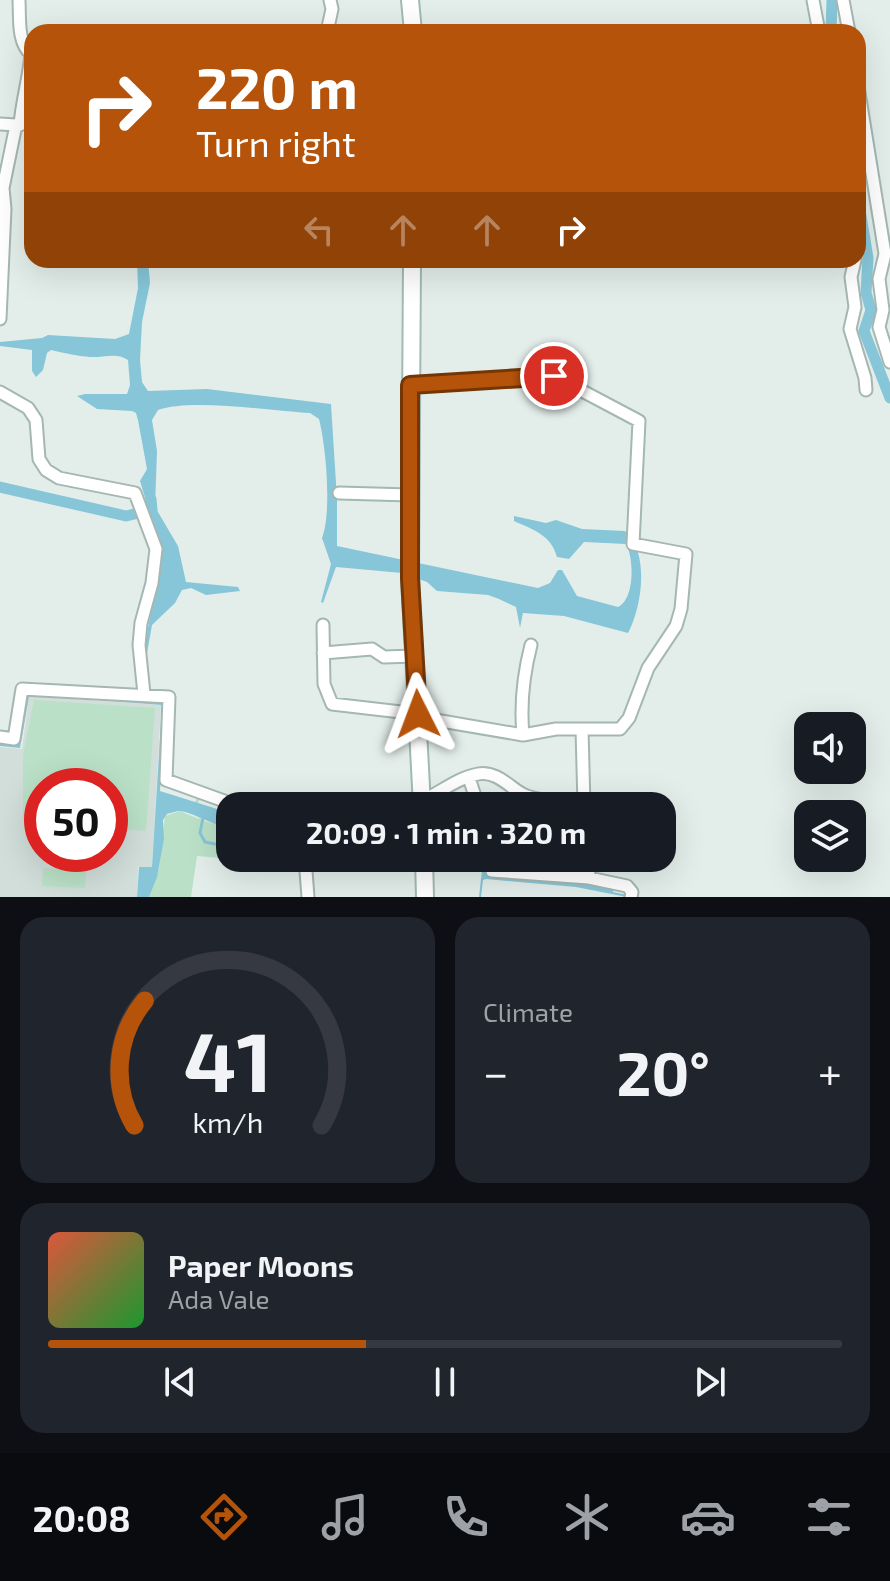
<!DOCTYPE html>
<html lang="en">
<head>
<meta charset="utf-8">
<style>
	:root { --surface:#171b24; --page:#20242c; --text:#f1f3f6; --muted:#9ea1a6; --line:#363941; --accent:#b45309 }
	body { margin:0; font-family:"Exo 2",sans-serif; background:var(--page); color:var(--text); height:100vh; display:flex; flex-direction:column; font-size:30px; white-space:nowrap }
	* { box-sizing:border-box; margin:0 }
	p { font-size:26px; color:var(--muted) }
	.icon { flex:none; width:44px; height:44px; fill:none; stroke:currentColor; stroke-width:2; stroke-linecap:round; stroke-linejoin:round }
	.map { position:relative; height:897px; overflow:hidden }
	.details { display:flex; flex-direction:column; gap:20px; padding:20px; background:#0d0f14; flex:1 }
	.details>* { flex:none }
	.top-card { position:absolute; left:24px; top:24px; width:842px; height:244px; border-radius:24px; box-shadow:0 8px 32px #0002; background:#b45309; color:#fff; overflow:hidden }
	.buttons { position:absolute; left:794px; top:712px; display:grid; gap:16px }
	.buttons a { display:grid; place-items:center; width:72px; height:72px; border-radius:16px; background:var(--surface); box-shadow:0 8px 32px #0002; font-size:40px }
	.speed { position:absolute; left:24px; top:768px; display:flex; gap:16px; font-size:40px; font-weight:700; text-align:center }
	.speed>* { display:grid; place-content:center; width:104px; height:104px; border-radius:50%; background:var(--surface); box-shadow:0 8px 32px #0002; line-height:1 }
	.speed .limit { border:12px solid #d22; background:#fff; color:#111 }
	.pin { position:absolute; display:grid; place-items:center; width:68px; height:68px; color:#fff; margin:-34px; border:4px solid #fff; border-radius:50%; box-shadow:0 2px 8px #0007 }
	.me { position:absolute; width:88px; margin:-44px; rotate:357deg; stroke-linejoin:round; filter:drop-shadow(0 0 6px #0008) }
	.turn { display:flex; align-items:center; gap:28px; height:168px; padding:0 40px; font-size:36px }
	.turn .icon { width:104px; height:104px; stroke-width:2.5 }
	.turn b { display:block; font-size:56px; line-height:68px }
	.lanes { display:flex; align-items:center; height:76px; padding:0 40px; background:#0003; justify-content:center; gap:40px; direction:ltr }
	.lanes .off { opacity:.35 }
	.big { font-size:60px; font-weight:700; line-height:1.1 }
	.details .card { flex:1; display:flex; flex-direction:column; justify-content:center; gap:12px; min-width:0; padding:0 28px; border-radius:24px; background:var(--page) }
	.details .dial { align-items:center; gap:0 }
	.dial svg { height:208px; overflow:visible; fill:none; stroke:var(--line); stroke-width:7; stroke-linecap:round; text-anchor:middle }
	.dial text { fill:var(--text); stroke:none }
	.song { display:flex; align-items:center; gap:24px }
	.cover { width:96px; height:96px; border-radius:12px; background:linear-gradient(135deg,hsl(10 70% 55%),hsl(130 70% 35%)) }
	.played { height:8px; border-radius:4px; background:linear-gradient(90deg,var(--accent) 40%,var(--line) 40%) }
	.keys { display:flex; justify-content:space-around; direction:ltr }
	.heat { display:flex; justify-content:space-between; align-items:center; font-size:44px; direction:ltr }
	.details .tiles { flex:1; display:grid; gap:20px; grid-template-columns:1fr 1fr }
	.card:last-child { grid-column:span 2 }
	.trip { position:absolute; left:216px; top:792px; width:460px; height:80px; border-radius:24px; background:var(--surface); box-shadow:0 8px 32px #0002; font-weight:700; line-height:80px; text-align:center }
	.tabs { display:flex; height:128px; justify-content:space-around; align-items:center; background:#090b0e; color:var(--muted) }
	.tabs .icon { width:56px; height:56px }
	.tabs .on { color:var(--accent) }
	.tabs b { font-size:36px; color:var(--text) }
	.map>svg:first-child { display:block }
	.built { fill:#d1ded9; fill-rule:evenodd }
	.green { fill:#bae1c7 }
	.water { fill:#86c6d8 }
	.lines { fill:none; stroke-linecap:round; stroke-linejoin:round }
	.stream { stroke:#86c6d8; stroke-width:3 }
	.canal { stroke:#86c6d8; stroke-width:11 }
	.minor-casing { stroke:#a5b7b2; stroke-width:15 }
	.secondary-casing { stroke:#a0bbb3; stroke-width:20 }
	.minor { stroke:#fff; stroke-width:11 }
	.secondary { stroke:#fff; stroke-width:16 }
	.route-casing { stroke:#753606; stroke-width:20 }
	.route { stroke:#b45309; stroke-width:14 }
</style>
</head>
<body>
<div class="map">
<svg width="890" height="897" viewBox="0 0 890 897">
	<rect width="100%" height="100%" fill="#e3eeea"/>
	<path class="built" d="M 32,696 L 161,705 L 152,867 L 138,867 L 137,897 L 0,897 L 0,747 L 22,749 L 29,698 ZM 42,786 L 110,786 L 110,854 L 42,854 Z"/>
	<path class="green" d="M 34,700 L 155,708 L 146,831 L 110,828 L 110,786 L 42,786 L 42,820 L 23,820 L 23,755 Z
		M 197,797 L 200,798 L 197,807 L 203,814 L 201,820 C 229,828 230,828 230,858 L 243,860 L 197,856 L 191,897 L 148,897 L 159,868 L 165,816 L 180,811 L 199,819 L 200,816 L 192,809 Z
		M 43,868 L 86,871 L 85,888 L 42,886 Z"/>
	<path class="water" d="M 137,260 L 148,260 L 150,283 L 142,322 L 140,360 L 142,382 L 148,391 L 207,389 L 331,404 L 337,499 L 337,546 L 538,588 L 550,583 L 558,570 L 562,570 L 577,596 L 618,607 C 635,599 634,558 626,544 L 584,542 L 569,559 L 557,557 C 551,535 534,530 514,521 L 514,516 L 546,523 L 556,520 L 582,529 L 625,531 C 650,553 642,607 628,633 L 564,616 L 523,613 L 520,628 L 516,607 L 499,599 L 488,595 L 437,591 L 427,582 L 402,573 L 336,567 L 323,603 L 321,602 L 331,564 L 322,538 C 332,512 326,446 319,419 L 310,413 C 272,411 191,398 158,410 L 152,420 L 157,451 L 155,507 L 178,546 L 186,582 L 238,587 L 240,591 L 206,595 L 191,588 L 182,590 L 175,603 L 152,625 L 146,659 L 145,646 L 161,550 L 140,481 L 147,469 L 138,420 L 136,413 L 132,411 L 97,409 L 77,396 L 85,394 L 127,394 L 130,385 L 128,360 C 116,352 103,358 90,357 C 77,356 64,353 51,350 L 47,353 L 43,370 L 36,377 L 32,371 L 32,350 L 0,346 L 0,342 L 42,338 L 48,335 L 115,339 L 129,334 L 138,288 Z
		M 27,694 L 161,700 L 164,705 L 160,791 L 230,813 L 230,833 C 226,828 187,811 180,811 C 176,811 171,813 167,814 L 163,820 L 164,839 L 157,877 L 149,897 L 137,897 L 139,867 L 152,867 L 162,705 L 32,695 L 29,697 L 20,748 L 0,746 L 0,743 L 18,745 Z
		M 469,858 L 479,864 L 487,874 L 585,882 L 613,889 L 613,892 L 627,895 L 627,897 L 576,887 L 486,879 L 483,880 L 481,897 L 479,897 L 482,870 L 475,864 L 471,865 Z"/>
	<g class="lines">
		<path class="stream" d="M 203,818 L 200,833 L 205,842 L 230,847"/>
		<path class="canal" d="M 831,32 L 832,0
			M 858,198 L 868,258 L 866,293 L 871,310 L 864,331 L 890,398
			M 0,487 L 126,516 L 152,510 L 151,499"/>
		<defs>
			<path id="minor" d="M 813,0 L 819,32
				M 843,0 L 849,32
				M 19,1 C 20,17 17,43 31,54 C 29,78 22,100 20,125
				M 327,32 L 332,9 L 330,0
				M 858,86 L 885,254 L 879,279 L 883,310 L 879,327 L 890,362
				M 0,124 L 16,125 L 3,188 L 5,209 L 0,319
				M 855,260 L 851,277 L 855,307 L 850,329 L 865,378 L 866,390
				M 410,385 L 554,376 L 639,421 L 633,544 L 686,554 L 681,609 L 676,626 L 648,668 L 629,718 L 620,729 L 556,729 L 523,735 L 418,717
				M 0,392 L 28,408 L 36,420 L 39,459 L 46,470 L 59,478 L 135,493 L 156,549 L 152,583 L 141,623 L 139,645 L 144,694
				M 339,493 L 410,495
				M 323,625 L 324,684 L 332,704 L 418,714
				M 323,653 L 372,649 L 384,657 L 414,656
				M 582,729 L 584,806
				M 523,735 C 520,703 523,676 531,645
				M 0,737 L 14,739 L 22,689 L 169,697 L 166,780 L 238,806
				M 469,778 L 476,799 L 489,806
				M 422,801 C 441,792 457,778 478,774 C 499,770 513,792 527,796 C 545,802 565,801 583,801
				M 305,858 L 308,897
				M 491,858 L 492,871 L 589,878
				M 588,858 L 589,878 L 627,886 L 632,892 L 631,897"/>
			<path id="secondary" d="M 410,0 L 413,32
				M 412,260 L 410,578 L 422,806
				M 424,858 L 425,897"/>
		</defs>
		<use href="#minor" class="minor-casing"/>
		<use href="#secondary" class="secondary-casing"/>
		<use href="#minor" class="minor"/>
		<use href="#secondary" class="secondary"/>
	</g>
	<g class="lines">
		<defs>
			<path id="route" d="M 418,714 L 410,578 L 410,385 L 554,376"/>
		</defs>
		<use href="#route" class="route-casing"/>
		<use href="#route" class="route"/>
	</g>
</svg>
<div class="buttons">
<a><svg class="icon" aria-label="sound" viewBox="0 0 24 24"><path d="M4 9h4l5-4v14l-5-4H4zM17 9q2 3 0 6"/></svg></a>
<a><svg class="icon" aria-label="layers" viewBox="0 0 24 24"><path d="M12 4l9 5-9 5-9-5zM3 14l9 5 9-5"/></svg></a>
</div>
<div class="speed"><div class="limit">50</div></div>
<div class="pin" style="left:554px;top:376px;background:#d93025"><svg class="icon" aria-label="arrive" viewBox="0 0 24 24"><path d="M6 21V4h12l-3 4 3 4H6"/></svg></div>
<svg class="me" style="left:418px;top:714px" viewBox="-20 -20 40 40"><path d="M0-17L14 15 0 8-14 15z" fill="#b45309" stroke="#fff" stroke-width="4"/></svg>
<div class="trip">20:09 · 1 min · 320 m</div>
<div class="top-card">
<div class="turn"><svg class="icon" aria-label="right" viewBox="0 0 24 24"><path d="M7 20v-9h11M14 6l5 5-5 5"/></svg><div><b>220 m</b>Turn right</div></div>
<div class="lanes"><svg class="icon off" aria-label="left" viewBox="0 0 24 24"><path d="M17 20v-9H6M10 6l-5 5 5 5"/></svg><svg class="icon off" aria-label="ahead" viewBox="0 0 24 24"><path d="M12 20V5M6 11l6-6 6 6"/></svg><svg class="icon off" aria-label="ahead" viewBox="0 0 24 24"><path d="M12 20V5M6 11l6-6 6 6"/></svg><svg class="icon" aria-label="right" viewBox="0 0 24 24"><path d="M7 20v-9h11M14 6l5 5-5 5"/></svg></div>
</div>
</div>
<section class="details">
<div class="tiles">
<div class="card dial"><svg viewBox="0 0 100 80">
<path d="M14 69A42 42 0 1 1 86 69"/>
<path d="M14 69A42 42 0 0 1 18 21" stroke="#b45309"/>
<text x="50" y="56" font-size="32" font-weight="700">41</text>
<text x="50" y="72" font-size="11">km/h</text>
</svg></div>
<div class="card"><p>Climate</p>
<div class="heat"><a>−</a><b class="big">20°</b><a>+</a></div>
</div>
<div class="card">
<div class="song"><i class="cover"></i><div><b>Paper Moons</b><p>Ada Vale</p></div></div>
<div class="played"></div>
<div class="keys"><svg class="icon" aria-label="previous" viewBox="0 0 24 24"><path d="M18 5L8 12l10 7zM5 5v14"/></svg><svg class="icon" aria-label="pause" viewBox="0 0 24 24"><path d="M8 5v14M16 5v14"/></svg><svg class="icon" aria-label="next" viewBox="0 0 24 24"><path d="M6 5l10 7-10 7zM19 5v14"/></svg></div>
</div>
</div>
</section>
<nav class="tabs">
<b>20:08</b>
<svg class="icon on" aria-label="directions" viewBox="0 0 24 24"><path d="M12 3l9 9-9 9-9-9zM9 14v-3h6M13 9l2 2-2 2"/></svg>
<svg class="icon" aria-label="music" viewBox="0 0 24 24"><path d="M9 18V5l10-2v13"/><circle cx="6" cy="18" r="3"/><circle cx="16" cy="16" r="3"/></svg>
<svg class="icon" aria-label="phone" viewBox="0 0 24 24"><path d="M5 4h4l2 5-3 2q2 4 5 5l2-3 5 2v4C11 20 4 13 5 4z"/></svg>
<svg class="icon" aria-label="climate" viewBox="0 0 24 24"><path d="M12 3v18M4 7l16 10M4 17L20 7"/></svg>
<svg class="icon" aria-label="car" viewBox="0 0 24 24"><path d="M5 17H2v-5l4-1 3-4h7l3 4 3 1v5h-3M9 17h6M6 11h13"/><circle cx="7" cy="17" r="2"/><circle cx="17" cy="17" r="2"/></svg>
<svg class="icon" aria-label="filters" viewBox="0 0 24 24"><path d="M4 7h16M4 17h16"/><circle cx="9" cy="7" r="2"/><circle cx="15" cy="17" r="2"/></svg>
</nav>
</body>
</html>
